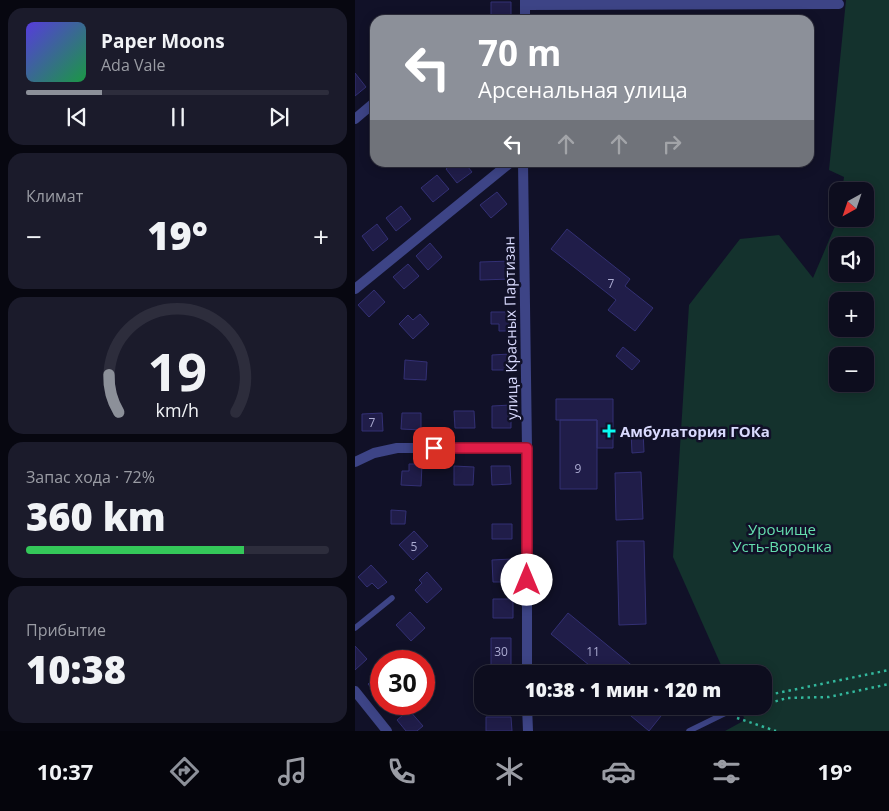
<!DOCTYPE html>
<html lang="ru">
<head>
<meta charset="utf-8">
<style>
	:root { --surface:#0d0d1e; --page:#1b1b2b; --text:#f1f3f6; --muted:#9a9ca4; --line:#2d2d3c; --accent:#8c9099 }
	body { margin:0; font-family:"Open Sans",sans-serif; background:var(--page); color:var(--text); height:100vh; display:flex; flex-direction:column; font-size:19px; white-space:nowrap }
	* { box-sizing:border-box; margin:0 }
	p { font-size:16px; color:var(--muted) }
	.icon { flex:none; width:28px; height:28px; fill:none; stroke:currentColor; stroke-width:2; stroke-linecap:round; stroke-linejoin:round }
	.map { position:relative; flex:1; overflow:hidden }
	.details { display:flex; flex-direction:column; gap:8px; padding:8px; background:#070710; width:355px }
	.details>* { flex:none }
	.banner { position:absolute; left:15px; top:15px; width:444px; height:152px; border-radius:15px; box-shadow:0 2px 12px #0003,0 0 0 1px var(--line); background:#8c9099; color:#fff; overflow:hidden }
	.needle { width:32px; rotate:220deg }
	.buttons { position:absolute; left:474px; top:182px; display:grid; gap:10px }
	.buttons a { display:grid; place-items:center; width:45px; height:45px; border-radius:10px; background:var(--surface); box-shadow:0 2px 12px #0003,0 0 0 1px var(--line); font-size:25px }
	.speed { position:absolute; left:15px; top:650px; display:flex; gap:10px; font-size:25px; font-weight:700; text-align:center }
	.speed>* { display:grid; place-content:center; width:65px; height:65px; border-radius:50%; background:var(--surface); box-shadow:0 2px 12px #0003,0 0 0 1px var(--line); line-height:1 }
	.speed .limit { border:8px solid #d22; background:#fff; color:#111 }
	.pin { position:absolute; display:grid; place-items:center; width:42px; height:42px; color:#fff; margin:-21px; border-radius:10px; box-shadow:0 2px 8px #0006 }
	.me { position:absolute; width:55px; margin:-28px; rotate:0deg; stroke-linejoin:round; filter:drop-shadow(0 0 4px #0008) }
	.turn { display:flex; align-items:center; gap:18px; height:105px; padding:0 25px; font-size:22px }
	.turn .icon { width:65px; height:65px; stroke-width:2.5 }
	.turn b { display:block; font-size:35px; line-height:42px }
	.lanes { display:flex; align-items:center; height:48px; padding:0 25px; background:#0003; justify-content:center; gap:25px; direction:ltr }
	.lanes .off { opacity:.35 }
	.big { font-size:38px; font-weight:800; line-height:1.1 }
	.details .tile { flex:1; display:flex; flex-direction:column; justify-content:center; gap:8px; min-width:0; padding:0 18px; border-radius:15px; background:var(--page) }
	.details .dial { align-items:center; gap:0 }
	.dial svg { height:130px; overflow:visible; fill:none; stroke:var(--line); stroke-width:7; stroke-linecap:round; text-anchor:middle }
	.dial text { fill:var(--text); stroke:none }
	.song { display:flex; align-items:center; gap:15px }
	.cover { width:60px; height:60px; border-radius:8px; background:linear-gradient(135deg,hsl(250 70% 55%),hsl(140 70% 35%)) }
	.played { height:5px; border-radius:2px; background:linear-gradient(90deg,var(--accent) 25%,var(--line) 25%) }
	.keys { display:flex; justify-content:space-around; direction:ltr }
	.heat { display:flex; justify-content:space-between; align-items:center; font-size:28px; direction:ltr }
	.charge { height:8px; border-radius:4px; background:linear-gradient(90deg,#34c759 72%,var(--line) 0) }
	.trip { position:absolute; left:119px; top:665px; width:298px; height:50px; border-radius:15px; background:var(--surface); box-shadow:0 2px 12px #0003,0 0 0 1px var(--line); font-weight:800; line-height:50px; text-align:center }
	.tabs { display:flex; height:80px; justify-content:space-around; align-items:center; background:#05050c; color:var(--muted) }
	.tabs .icon { width:35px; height:35px }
	.tabs .selected { color:var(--accent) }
	.tabs b { font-size:22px; color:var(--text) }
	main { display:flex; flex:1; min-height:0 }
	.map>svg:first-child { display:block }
	.green { fill:#14322d; fill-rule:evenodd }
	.building { fill:#201d49; stroke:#333074 }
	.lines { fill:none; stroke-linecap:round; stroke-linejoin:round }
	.path { stroke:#33b89d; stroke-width:2.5; stroke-dasharray:2.5 4; stroke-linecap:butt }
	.service { stroke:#3d4486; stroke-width:5.5 }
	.minor { stroke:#3d4486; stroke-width:10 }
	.route-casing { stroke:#92132f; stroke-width:12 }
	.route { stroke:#e11d48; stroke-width:9 }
	.poi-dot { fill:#09faf0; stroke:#111128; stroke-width:2 }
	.labels { text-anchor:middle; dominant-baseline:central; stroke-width:5; stroke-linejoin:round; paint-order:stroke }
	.number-label { font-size:12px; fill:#ababd1 }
	.street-label { font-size:15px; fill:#d9dafe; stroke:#111128 }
	.poi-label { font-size:15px; font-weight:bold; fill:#d9dafe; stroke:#111128; text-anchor:start }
	.park-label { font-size:15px; fill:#65deae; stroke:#111128 }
</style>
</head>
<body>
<main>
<section class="details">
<div class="tile">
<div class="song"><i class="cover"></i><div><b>Paper Moons</b><p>Ada Vale</p></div></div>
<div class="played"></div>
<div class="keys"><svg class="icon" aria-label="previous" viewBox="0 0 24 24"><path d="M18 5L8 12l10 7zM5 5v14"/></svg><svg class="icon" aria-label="pause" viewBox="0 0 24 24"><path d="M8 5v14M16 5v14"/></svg><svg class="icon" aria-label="next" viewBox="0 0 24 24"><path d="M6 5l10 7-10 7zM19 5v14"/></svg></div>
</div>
<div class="tile"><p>Климат</p>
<div class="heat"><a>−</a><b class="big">19°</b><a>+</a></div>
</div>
<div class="tile dial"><svg viewBox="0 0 100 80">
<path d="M14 69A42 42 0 1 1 86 69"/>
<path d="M14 69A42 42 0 0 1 8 46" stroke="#8c9099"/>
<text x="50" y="56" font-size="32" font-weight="700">19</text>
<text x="50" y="72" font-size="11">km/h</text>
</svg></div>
<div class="tile"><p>Запас хода · 72%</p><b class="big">360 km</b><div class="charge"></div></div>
<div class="tile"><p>Прибытие</p><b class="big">10:38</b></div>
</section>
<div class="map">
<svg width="534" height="731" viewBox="0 0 534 731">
	<rect width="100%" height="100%" fill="#111128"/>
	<path class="green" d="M 491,0 L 534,0 L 534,731 L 370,731 L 390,720 L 384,706 L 408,706 L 408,674 L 370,674 L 318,557 L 334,305 L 385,239 L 424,235 L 458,278 L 483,219 L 510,219 L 510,191 L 487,191 L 489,177 L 474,170 ZM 482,246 L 510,246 L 510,274 L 482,274 ZM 482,301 L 510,301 L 510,329 L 482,329 ZM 482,356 L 510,356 L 510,384 L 482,384 Z"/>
	<path class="building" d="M 136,2 L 156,2 L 156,20 L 136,20 Z
		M 0,73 L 11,87 L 0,96 Z
		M 99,162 L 109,162 L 117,172 L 102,183 L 91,169 Z
		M 82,175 L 94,189 L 78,202 L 66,188 Z
		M 142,192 L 152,204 L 136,218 L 125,205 Z
		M 46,206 L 56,219 L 41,231 L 31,218 Z
		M 22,224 L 33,239 L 18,251 L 7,236 Z
		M 212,229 L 275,279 L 270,286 L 298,308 L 280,331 L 253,310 L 261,300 L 196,249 Z
		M 75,243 L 87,257 L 73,270 L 61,256 Z
		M 156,261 L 157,279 L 125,280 L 125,262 Z
		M 53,264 L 64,276 L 49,289 L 38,277 Z
		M 19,290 L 30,302 L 14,317 L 3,305 Z
		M 136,312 L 155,312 L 155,331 L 144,331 L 144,324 L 136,324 Z
		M 65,314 L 74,324 L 58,339 L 44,324 L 53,315 L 58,320 Z
		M 268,347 L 285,361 L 277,370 L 261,356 Z
		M 155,354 L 155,370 L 137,370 L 137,355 Z
		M 50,360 L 72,362 L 71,380 L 49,379 Z
		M 201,399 L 258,399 L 258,448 L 242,448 L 242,420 L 201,420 Z
		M 156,405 L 156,428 L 137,428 L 137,406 Z
		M 99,411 L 119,411 L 120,428 L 100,428 Z
		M 27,413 L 28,431 L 7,431 L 7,414 Z
		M 47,413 L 66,413 L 66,430 L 46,429 Z
		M 205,420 L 242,420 L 242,489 L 205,489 Z
		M 276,431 L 288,431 L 289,452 L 277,453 Z
		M 54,464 L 67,464 L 66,486 L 46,485 L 47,471 L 54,471 Z
		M 99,466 L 119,467 L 118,485 L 99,485 Z
		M 136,466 L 155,466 L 156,484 L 137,485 Z
		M 286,472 L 288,519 L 261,520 L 260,473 Z
		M 36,510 L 51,511 L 50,524 L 36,524 Z
		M 137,524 L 157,524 L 157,539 L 137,539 Z
		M 59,531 L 73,546 L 58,560 L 44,545 Z
		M 262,541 L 289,541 L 291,624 L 264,625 Z
		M 157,559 L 158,582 L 138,582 L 137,560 Z
		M 16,565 L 32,582 L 23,589 L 17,583 L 12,587 L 3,577 Z
		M 72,572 L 87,589 L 72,603 L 60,590 L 67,583 L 64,580 Z
		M 138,599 L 158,599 L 158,618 L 138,618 Z
		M 55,612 L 70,628 L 56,641 L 41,625 Z
		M 213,613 L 280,668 L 275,674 L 245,674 L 196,634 Z
		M 136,638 L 156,638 L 156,665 L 136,665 Z
		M 0,646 L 12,659 L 0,670 Z
		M 26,674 L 26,698 L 25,699 L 13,684 Z
		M 264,706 L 314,706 L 294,731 Z
		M 54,710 L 68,726 L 62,731 L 51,731 L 42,720 Z
		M 131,717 L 156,717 L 157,731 L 131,731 Z"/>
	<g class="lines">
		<path class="path" d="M 408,696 L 534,670
			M 408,705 L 432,698 L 474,697 L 534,684
			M 394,708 L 403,706
			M 382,718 L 421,731"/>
		<path class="service" d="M 0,628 L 37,598
			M 334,731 L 385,706"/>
		<path class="minor" d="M 170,5 L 484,4
			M 170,20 L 170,0
			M 0,119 L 20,102
			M 168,162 L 172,448 L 172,674
			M 0,289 L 156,162
			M 0,462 L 19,453 L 42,448 L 172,448
			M 0,691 L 32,731
			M 172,706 L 173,731"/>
	</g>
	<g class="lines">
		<defs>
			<path id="route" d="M 79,448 L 172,448 L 172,580"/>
		</defs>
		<use href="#route" class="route-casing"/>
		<use href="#route" class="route"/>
	</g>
	<path class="poi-dot" d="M251.5 423.5h5v5h5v5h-5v5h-5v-5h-5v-5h5z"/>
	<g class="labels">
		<g class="number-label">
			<text x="256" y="283">7</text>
			<text x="17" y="422">7</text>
			<text x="223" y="468">9</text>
			<text x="59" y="546">5</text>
			<text x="146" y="651">30</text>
			<text x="238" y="651">11</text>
		</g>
		<g class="street-label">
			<text transform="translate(155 328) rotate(-91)">улица Красных Партизан</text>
		</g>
		<g class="poi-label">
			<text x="265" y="431">Амбулатория ГОКа</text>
		</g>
		<g class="park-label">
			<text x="427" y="529">Урочище<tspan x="427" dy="17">Усть-Воронка</tspan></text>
		</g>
	</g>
</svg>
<div class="buttons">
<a><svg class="needle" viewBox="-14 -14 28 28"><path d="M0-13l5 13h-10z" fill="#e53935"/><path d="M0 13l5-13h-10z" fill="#9a9ca4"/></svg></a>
<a><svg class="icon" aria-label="sound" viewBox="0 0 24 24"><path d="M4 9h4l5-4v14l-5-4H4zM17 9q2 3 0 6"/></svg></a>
<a>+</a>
<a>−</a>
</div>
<div class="speed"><div class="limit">30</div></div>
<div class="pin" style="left:79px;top:448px;background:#d93025"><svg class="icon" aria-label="arrive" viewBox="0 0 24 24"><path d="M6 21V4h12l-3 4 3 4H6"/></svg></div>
<svg class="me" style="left:172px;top:580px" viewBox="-20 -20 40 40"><circle r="19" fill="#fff"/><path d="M0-13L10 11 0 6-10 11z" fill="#e11d48"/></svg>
<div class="trip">10:38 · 1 мин · 120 m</div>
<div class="banner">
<div class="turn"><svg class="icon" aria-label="left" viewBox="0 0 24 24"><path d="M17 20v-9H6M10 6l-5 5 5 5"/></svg><div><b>70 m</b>Арсенальная улица</div></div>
<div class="lanes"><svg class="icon" aria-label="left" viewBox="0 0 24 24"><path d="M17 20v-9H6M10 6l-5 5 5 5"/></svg><svg class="icon off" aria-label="ahead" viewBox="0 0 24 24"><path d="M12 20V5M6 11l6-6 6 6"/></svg><svg class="icon off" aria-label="ahead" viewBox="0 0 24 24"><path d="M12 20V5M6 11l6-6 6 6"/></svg><svg class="icon off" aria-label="right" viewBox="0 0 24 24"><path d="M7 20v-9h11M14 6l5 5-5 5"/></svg></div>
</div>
</div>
</main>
<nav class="tabs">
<b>10:37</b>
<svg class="icon selected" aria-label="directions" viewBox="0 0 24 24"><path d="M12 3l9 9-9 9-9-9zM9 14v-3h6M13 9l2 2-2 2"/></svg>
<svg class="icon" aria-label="music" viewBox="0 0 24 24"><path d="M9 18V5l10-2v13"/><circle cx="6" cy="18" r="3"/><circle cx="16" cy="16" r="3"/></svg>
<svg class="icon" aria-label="phone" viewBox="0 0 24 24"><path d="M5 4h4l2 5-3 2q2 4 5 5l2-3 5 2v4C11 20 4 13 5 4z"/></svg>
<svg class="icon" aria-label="climate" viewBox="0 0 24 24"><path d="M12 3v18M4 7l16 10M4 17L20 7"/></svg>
<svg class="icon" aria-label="car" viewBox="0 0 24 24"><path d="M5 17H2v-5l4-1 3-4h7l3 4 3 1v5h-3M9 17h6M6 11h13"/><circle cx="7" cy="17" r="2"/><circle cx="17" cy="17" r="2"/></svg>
<svg class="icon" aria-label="filters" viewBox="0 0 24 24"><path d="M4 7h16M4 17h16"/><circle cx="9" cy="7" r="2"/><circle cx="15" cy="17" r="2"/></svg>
<b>19°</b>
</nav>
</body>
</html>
